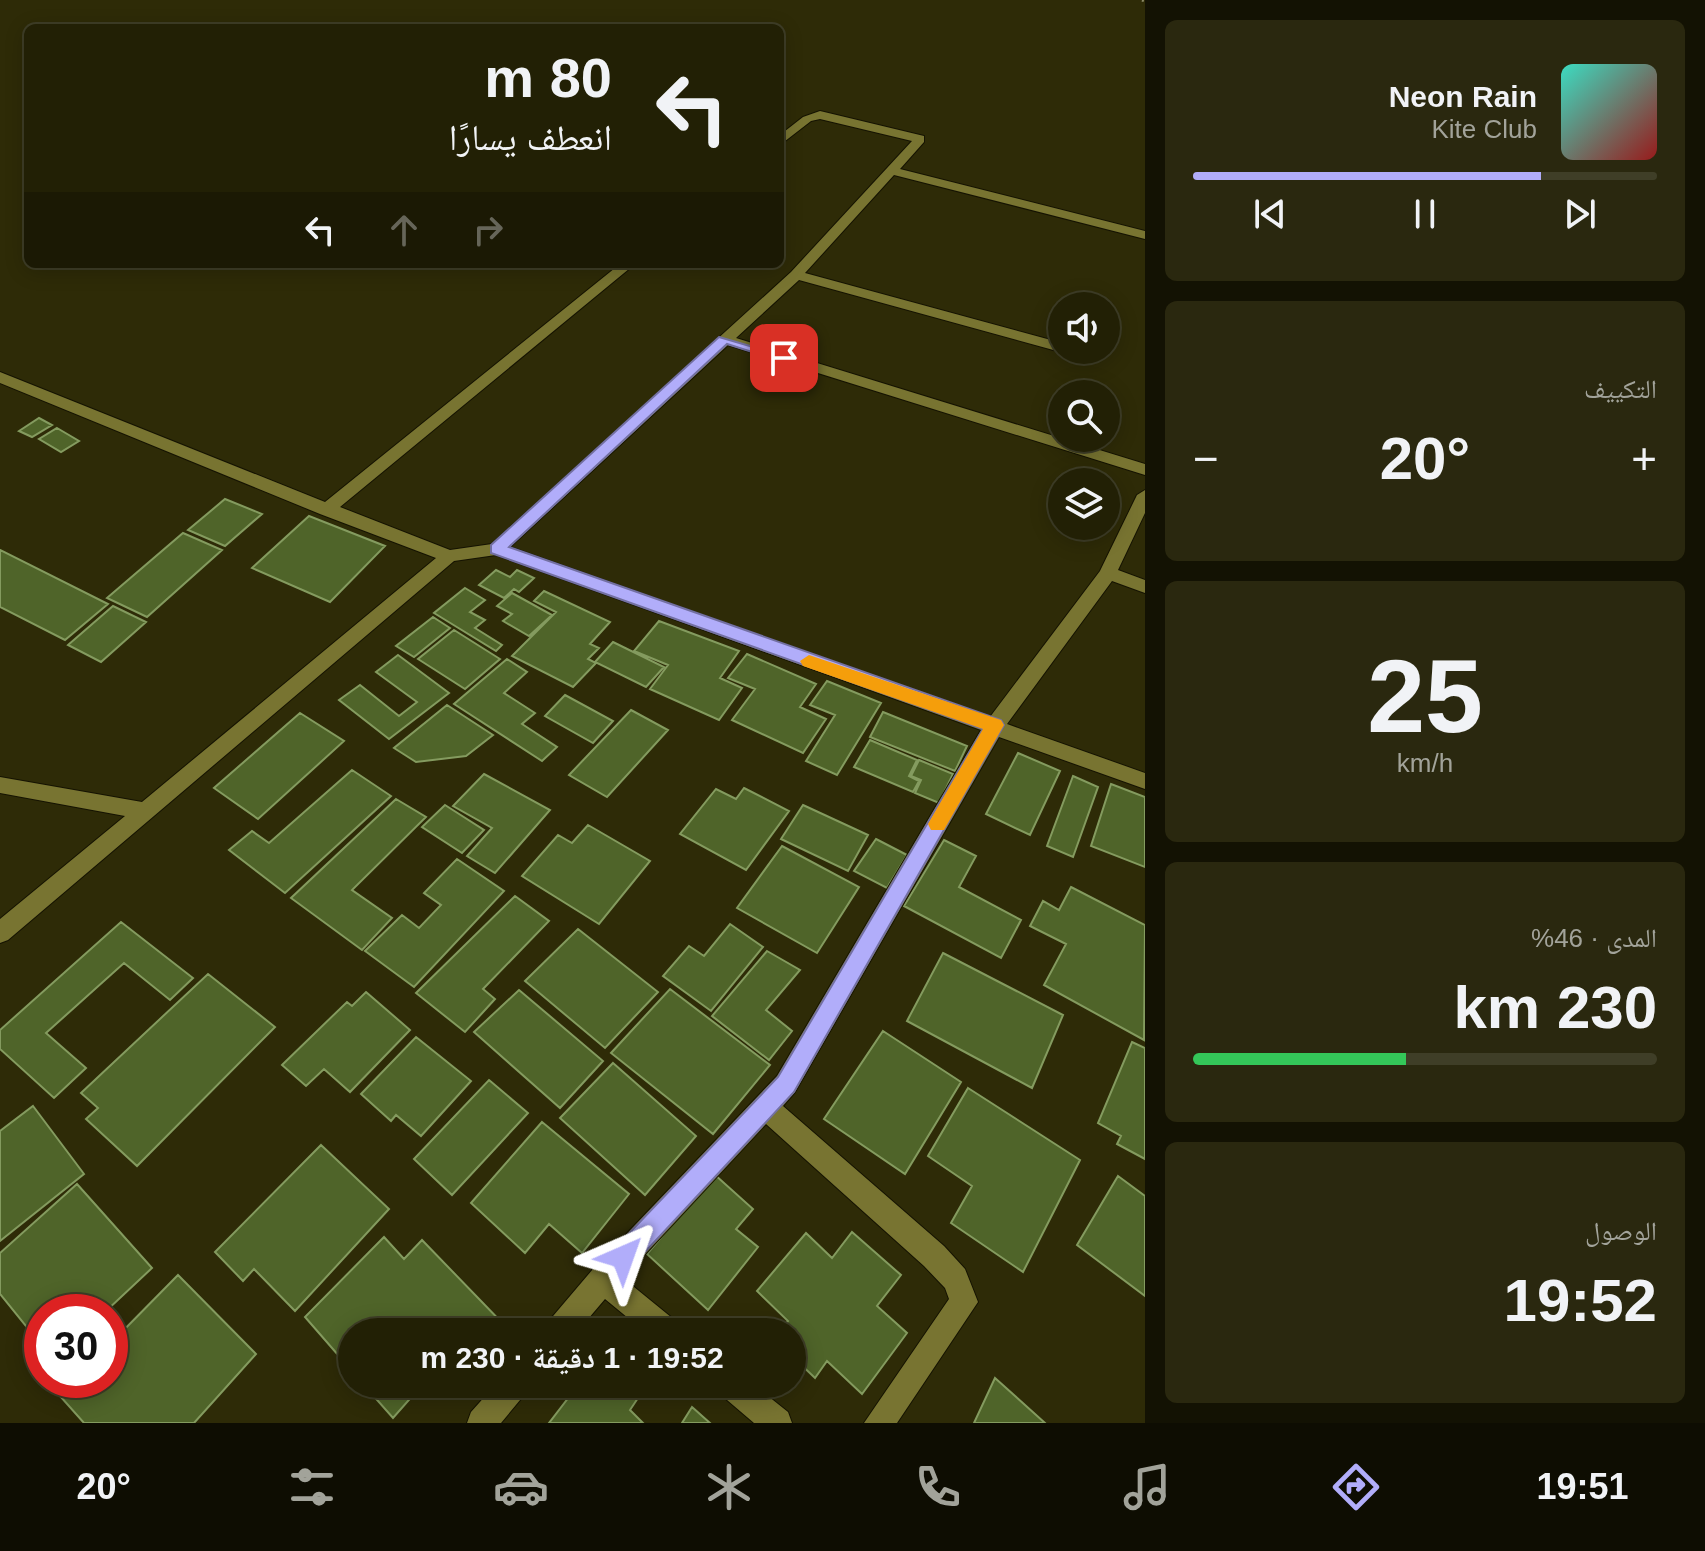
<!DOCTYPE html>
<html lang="ar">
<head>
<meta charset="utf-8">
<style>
	:root { --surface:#222005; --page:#2a280f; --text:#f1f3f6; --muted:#a2a39a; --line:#3f3e27; --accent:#b1adfa }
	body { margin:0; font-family:Arial,"Noto Naskh Arabic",sans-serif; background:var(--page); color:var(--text); direction:rtl; height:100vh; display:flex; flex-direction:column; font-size:30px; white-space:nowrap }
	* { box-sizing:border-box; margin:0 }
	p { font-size:26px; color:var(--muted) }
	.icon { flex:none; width:44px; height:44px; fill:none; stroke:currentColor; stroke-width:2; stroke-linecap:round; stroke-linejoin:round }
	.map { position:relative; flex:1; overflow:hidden; direction:ltr }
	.panel { display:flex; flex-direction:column; gap:20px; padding:20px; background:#131203; width:560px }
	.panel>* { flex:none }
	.hud { position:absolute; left:24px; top:24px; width:760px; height:244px; border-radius:12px; box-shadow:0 4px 20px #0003,0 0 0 2px var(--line); direction:rtl; background:#222005; color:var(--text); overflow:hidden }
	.fabs { position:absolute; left:1048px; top:292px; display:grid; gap:16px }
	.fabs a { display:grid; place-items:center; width:72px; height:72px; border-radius:50%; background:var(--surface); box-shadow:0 4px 20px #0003,0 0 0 2px var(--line); font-size:40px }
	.speed { position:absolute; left:24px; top:1294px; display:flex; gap:16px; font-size:40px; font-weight:700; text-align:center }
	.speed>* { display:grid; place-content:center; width:104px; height:104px; border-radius:50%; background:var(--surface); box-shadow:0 4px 20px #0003,0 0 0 2px var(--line); line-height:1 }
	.speed .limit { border:12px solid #d22; background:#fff; color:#111 }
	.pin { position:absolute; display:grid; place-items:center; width:68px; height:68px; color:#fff; margin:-34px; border-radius:16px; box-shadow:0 4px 12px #0006 }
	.me { position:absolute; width:88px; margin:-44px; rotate:43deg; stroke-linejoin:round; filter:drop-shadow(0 0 6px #0008) }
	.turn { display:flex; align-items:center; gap:28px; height:168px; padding:0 40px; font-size:36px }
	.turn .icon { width:104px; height:104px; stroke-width:2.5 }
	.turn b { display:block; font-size:56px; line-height:68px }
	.lanes { display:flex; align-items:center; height:76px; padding:0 40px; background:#0003; justify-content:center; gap:40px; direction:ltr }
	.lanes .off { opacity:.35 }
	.big { font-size:60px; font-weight:700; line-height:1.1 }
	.panel .card { flex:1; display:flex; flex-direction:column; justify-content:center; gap:12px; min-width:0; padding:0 28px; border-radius:12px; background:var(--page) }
	.panel .dial { align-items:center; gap:0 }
	.dial b { font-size:104px; line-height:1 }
	.song { display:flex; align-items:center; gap:24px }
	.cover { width:96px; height:96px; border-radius:12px; background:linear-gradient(135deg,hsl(170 70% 55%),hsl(0 70% 35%)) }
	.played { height:8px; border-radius:4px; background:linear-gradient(90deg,var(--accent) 75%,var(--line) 75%) }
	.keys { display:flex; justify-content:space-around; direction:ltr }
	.heat { display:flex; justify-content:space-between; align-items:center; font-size:44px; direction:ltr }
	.charge { height:12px; border-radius:6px; background:linear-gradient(90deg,#34c759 46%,var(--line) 0) }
	.trip { position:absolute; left:338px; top:1318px; width:468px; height:80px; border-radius:40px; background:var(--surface); box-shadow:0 4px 20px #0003,0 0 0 2px var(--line); font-weight:700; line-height:80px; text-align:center; direction:rtl }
	.menu { display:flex; height:128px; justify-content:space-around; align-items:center; background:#0e0d02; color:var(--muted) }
	.menu .icon { width:56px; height:56px }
	.menu .on { color:var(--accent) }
	.menu b { font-size:36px; color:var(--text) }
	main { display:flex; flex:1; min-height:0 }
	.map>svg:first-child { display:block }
	.building { fill:#4f6429; stroke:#849b5f; stroke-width:2 }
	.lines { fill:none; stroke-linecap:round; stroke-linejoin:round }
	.minor-casing { stroke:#151302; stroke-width:2 }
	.path { stroke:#8d8b68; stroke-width:3; stroke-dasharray:2 2; stroke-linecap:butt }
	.minor { fill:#787431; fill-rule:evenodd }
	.route { fill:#b1adfa; stroke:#7370a2; stroke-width:2 }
	.slow { fill:#f59e0b }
</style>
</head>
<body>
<main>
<section class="panel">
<div class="card">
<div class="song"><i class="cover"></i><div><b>Neon Rain</b><p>Kite Club</p></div></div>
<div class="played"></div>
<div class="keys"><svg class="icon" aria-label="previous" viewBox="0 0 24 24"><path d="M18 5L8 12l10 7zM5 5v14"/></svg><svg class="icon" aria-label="pause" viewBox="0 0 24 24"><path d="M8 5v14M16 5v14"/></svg><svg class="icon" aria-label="next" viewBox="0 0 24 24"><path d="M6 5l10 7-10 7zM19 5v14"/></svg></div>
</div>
<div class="card"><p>التكييف</p>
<div class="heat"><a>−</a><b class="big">20°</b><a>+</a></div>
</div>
<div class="card dial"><b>25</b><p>km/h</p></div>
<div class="card"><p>المدى · 46%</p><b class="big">230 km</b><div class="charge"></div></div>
<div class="card"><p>الوصول</p><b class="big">19:52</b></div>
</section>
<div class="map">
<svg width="1145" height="1423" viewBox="0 0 1145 1423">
	<rect width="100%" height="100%" fill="#2e2b07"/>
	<path class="building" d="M 39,418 L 52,425 L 32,437 L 19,431 Z
		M 57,428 L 79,441 L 61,452 L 39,439 Z
		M 225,499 L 262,514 L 225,546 L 188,530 Z
		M 309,516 L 385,546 L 330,602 L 252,568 Z
		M 183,533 L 222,550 L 147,617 L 107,598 Z
		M 0,550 L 108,604 L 65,640 L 0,607 Z
		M 496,570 L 510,577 L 517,570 L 534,578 L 519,592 L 514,589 L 504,598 L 479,585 Z
		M 465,588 L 485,600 L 470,612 L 485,620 L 475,628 L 502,645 L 496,651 L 434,613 Z
		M 544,591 L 610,622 L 590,644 L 599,648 L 588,659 L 596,663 L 573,687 L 512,656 L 556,612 L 534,601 Z
		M 512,593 L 552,615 L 529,636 L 503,621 L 512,614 L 497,606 Z
		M 113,606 L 146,622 L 101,662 L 68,645 Z
		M 433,617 L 450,628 L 414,657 L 396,646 Z
		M 659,621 L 739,651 L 720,678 L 742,688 L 719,720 L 650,689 L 668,665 L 634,651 Z
		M 454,630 L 500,659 L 465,689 L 418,659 Z
		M 613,642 L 664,667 L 646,687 L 595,662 Z
		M 747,654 L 816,684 L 800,707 L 826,719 L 803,753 L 732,720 L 755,689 L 728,678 Z
		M 398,655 L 449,693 L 389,739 L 339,700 L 360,685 L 399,716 L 417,702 L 376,672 Z
		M 507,659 L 527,672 L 504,693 L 535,713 L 522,724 L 557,747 L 542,761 L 454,704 Z
		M 827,681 L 881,703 L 837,775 L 806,761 L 835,715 L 810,705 Z
		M 565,695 L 613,721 L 593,743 L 545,716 Z
		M 447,705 L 493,735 L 466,756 L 416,762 L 394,748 Z
		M 631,710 L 668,730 L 607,797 L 569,775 Z
		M 883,712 L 967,746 L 955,771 L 870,737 Z
		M 300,713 L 344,741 L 258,819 L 214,788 Z
		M 870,740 L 917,760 L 909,776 L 919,781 L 913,792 L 854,767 Z
		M 1018,753 L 1060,771 L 1030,835 L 986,814 Z
		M 919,760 L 953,774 L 939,803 L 915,793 L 921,780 L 911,776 Z
		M 352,770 L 391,796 L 285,893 L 229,850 L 252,831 L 269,843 Z
		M 484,774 L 550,810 L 495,873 L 467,856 L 492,828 L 453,806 Z
		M 1073,776 L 1098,787 L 1073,857 L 1047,846 Z
		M 1111,784 L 1145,797 L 1145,867 L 1091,846 Z
		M 744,788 L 789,811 L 746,870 L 680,834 L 716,789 L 736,799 Z
		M 396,799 L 426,817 L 352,890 L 392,918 L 362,950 L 291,898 Z
		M 445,805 L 484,830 L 462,853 L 422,827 Z
		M 803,805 L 868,835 L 848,871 L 781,839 Z
		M 588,825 L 650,861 L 599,924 L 522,876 L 558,835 L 572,843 Z
		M 876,839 L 907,855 L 887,888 L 854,871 Z
		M 944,840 L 976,856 L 959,887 L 1021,920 L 1001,958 L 904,906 Z
		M 782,846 L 859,887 L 817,953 L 737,908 Z
		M 457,859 L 504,891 L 414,987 L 365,951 L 402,915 L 419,928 L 441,905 L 424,893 Z
		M 1071,887 L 1145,925 L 1144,1040 L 1044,985 L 1066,944 L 1030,926 L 1043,901 L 1059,910 Z
		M 515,896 L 549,921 L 483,989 L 495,999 L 465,1032 L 416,993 Z
		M 121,922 L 193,978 L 170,1000 L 124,963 L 46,1033 L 86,1068 L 54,1098 L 0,1049 L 0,1030 Z
		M 730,924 L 763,947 L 711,1011 L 663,976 L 689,946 L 704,956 Z
		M 578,929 L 658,992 L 605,1048 L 525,981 Z
		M 767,951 L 800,970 L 766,1010 L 792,1031 L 769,1060 L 712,1016 Z
		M 943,953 L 1063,1015 L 1032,1088 L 907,1021 Z
		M 208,974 L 275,1027 L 137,1166 L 86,1119 L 98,1108 L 81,1093 Z
		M 670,989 L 770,1065 L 713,1134 L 611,1053 Z
		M 519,990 L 603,1061 L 560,1108 L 474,1032 Z
		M 366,992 L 410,1030 L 350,1092 L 324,1069 L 306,1086 L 282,1065 L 347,1002 L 352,1006 Z
		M 883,1031 L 961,1082 L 905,1174 L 824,1119 Z
		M 416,1037 L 471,1081 L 421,1136 L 396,1115 L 391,1121 L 361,1094 Z
		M 1132,1042 L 1145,1048 L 1145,1159 L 1117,1144 L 1121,1136 L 1098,1123 Z
		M 613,1063 L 696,1136 L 645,1195 L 560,1118 Z
		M 489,1080 L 528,1113 L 452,1195 L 414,1159 Z
		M 968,1088 L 1080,1160 L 1023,1272 L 951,1223 L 972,1186 L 928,1156 Z
		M 33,1106 L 84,1174 L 0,1241 L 0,1131 Z
		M 542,1122 L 629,1194 L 582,1253 L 549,1224 L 525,1253 L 471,1203 Z
		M 321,1145 L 389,1209 L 295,1311 L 254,1269 L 243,1281 L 215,1252 Z
		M 714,1174 L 753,1209 L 736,1229 L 758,1247 L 708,1310 L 647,1254 Z
		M 1118,1176 L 1145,1196 L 1145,1296 L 1077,1245 Z
		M 77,1184 L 152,1268 L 105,1312 L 42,1312 L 42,1346 L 0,1294 L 0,1253 Z
		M 852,1232 L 901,1275 L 877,1306 L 907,1333 L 862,1394 L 827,1361 L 815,1378 L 792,1356 L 792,1332 L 779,1332 L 788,1321 L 757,1291 L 806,1233 L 832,1258 Z
		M 384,1237 L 404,1259 L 422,1240 L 511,1332 L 352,1332 L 352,1371 L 305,1317 Z
		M 178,1275 L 256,1354 L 194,1423 L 84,1423 L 60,1396 L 75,1380 L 110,1380 L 110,1344 Z
		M 995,1378 L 1045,1423 L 974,1423 Z
		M 363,1384 L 423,1384 L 393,1418 Z
		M 579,1384 L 628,1384 L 640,1395 L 630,1410 L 643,1423 L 549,1423 Z
		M 692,1407 L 710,1423 L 682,1423 Z"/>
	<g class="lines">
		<defs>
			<path id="minor" d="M 820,111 L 924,136 L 924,142 L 900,169 L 1145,231 L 1145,239 L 894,175 L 805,273 L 1062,343 L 1062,350 L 1067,351 L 1057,351 L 799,280 L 736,338 L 1145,464 L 1145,475 L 728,345 L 510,547 L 990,717 L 1100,571 L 1137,495 L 1145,490 L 1145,513 L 1118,570 L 1145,580 L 1145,593 L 1112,581 L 1007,724 L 1145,773 L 1145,789 L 999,737 L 795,1092 L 783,1106 L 944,1246 L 965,1269 L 978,1302 L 897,1423 L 864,1423 L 949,1299 L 945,1288 L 924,1266 L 766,1124 L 623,1278 L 677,1322 L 681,1332 L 645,1332 L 605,1299 L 577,1332 L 544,1332 L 548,1322 L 593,1269 L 777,1076 L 981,730 L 496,555 L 454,561 L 8,940 L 0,943 L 0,919 L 125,816 L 0,793 L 0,777 L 142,802 L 436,558 L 320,514 L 0,383 L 0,372 L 325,502 L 620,264 L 635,264 L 340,507 L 450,550 L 492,544 L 791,272 L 912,141 L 820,119 L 811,121 L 780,145 L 780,135 L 803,117 Z
				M 496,1384 L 530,1384 L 525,1394 L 501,1423 L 467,1423 L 471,1412 Z
				M 715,1384 L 753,1384 L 788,1412 L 792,1423 L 754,1423 L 720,1394 Z"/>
		</defs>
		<use href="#minor" class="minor-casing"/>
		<path class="path" d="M 1142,0 L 1145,1"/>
		<use href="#minor" class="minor"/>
	</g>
	<path class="route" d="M 719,337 L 791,358 L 784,362 L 727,344 L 509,547 L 1001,720 L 1004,725 L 794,1092 L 632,1266 L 623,1270 L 614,1266 L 610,1257 L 614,1249 L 778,1077 L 983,729 L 491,553 L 491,545 Z"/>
	<path class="slow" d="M 809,655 L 1001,720 L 1004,725 L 944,830 L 931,830 L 928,824 L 983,729 L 803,666 L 800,661 Z"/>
</svg>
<div class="fabs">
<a><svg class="icon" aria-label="sound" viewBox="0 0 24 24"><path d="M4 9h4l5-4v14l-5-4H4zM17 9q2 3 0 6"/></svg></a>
<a><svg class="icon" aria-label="search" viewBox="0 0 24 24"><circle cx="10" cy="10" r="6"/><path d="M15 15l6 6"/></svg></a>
<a><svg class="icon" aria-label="layers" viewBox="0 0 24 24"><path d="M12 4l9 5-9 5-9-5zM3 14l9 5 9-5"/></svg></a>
</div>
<div class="speed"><div class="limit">30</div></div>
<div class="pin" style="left:784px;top:358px;background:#d93025"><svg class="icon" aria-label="arrive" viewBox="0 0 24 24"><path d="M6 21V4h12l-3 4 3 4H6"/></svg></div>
<svg class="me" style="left:623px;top:1257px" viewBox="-20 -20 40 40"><path d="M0-17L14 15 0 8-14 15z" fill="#b1adfa" stroke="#fff" stroke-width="4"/></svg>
<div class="trip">19:52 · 1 دقيقة · 230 m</div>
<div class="hud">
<div class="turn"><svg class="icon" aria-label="left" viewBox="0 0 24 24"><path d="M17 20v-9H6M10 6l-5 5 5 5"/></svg><div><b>80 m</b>انعطف يسارًا</div></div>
<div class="lanes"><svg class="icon" aria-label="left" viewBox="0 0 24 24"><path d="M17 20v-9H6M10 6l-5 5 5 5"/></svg><svg class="icon off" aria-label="ahead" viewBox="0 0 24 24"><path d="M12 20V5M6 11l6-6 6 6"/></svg><svg class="icon off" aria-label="right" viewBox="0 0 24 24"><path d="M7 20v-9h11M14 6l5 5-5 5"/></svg></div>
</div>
</div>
</main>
<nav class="menu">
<b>19:51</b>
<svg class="icon on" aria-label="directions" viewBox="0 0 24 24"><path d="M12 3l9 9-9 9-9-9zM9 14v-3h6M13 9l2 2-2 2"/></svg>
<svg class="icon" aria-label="music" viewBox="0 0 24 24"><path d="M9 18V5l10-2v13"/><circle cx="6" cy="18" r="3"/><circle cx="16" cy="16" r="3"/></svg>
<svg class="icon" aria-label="phone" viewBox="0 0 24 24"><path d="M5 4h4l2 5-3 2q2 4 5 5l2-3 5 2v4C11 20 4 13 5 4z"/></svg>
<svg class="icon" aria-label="climate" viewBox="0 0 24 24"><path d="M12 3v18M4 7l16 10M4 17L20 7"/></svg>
<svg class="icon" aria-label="car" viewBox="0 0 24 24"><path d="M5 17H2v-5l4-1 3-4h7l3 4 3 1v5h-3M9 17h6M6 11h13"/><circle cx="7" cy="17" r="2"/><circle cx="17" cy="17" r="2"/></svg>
<svg class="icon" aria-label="filters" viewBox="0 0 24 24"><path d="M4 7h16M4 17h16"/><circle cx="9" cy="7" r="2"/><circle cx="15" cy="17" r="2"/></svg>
<b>20°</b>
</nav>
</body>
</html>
